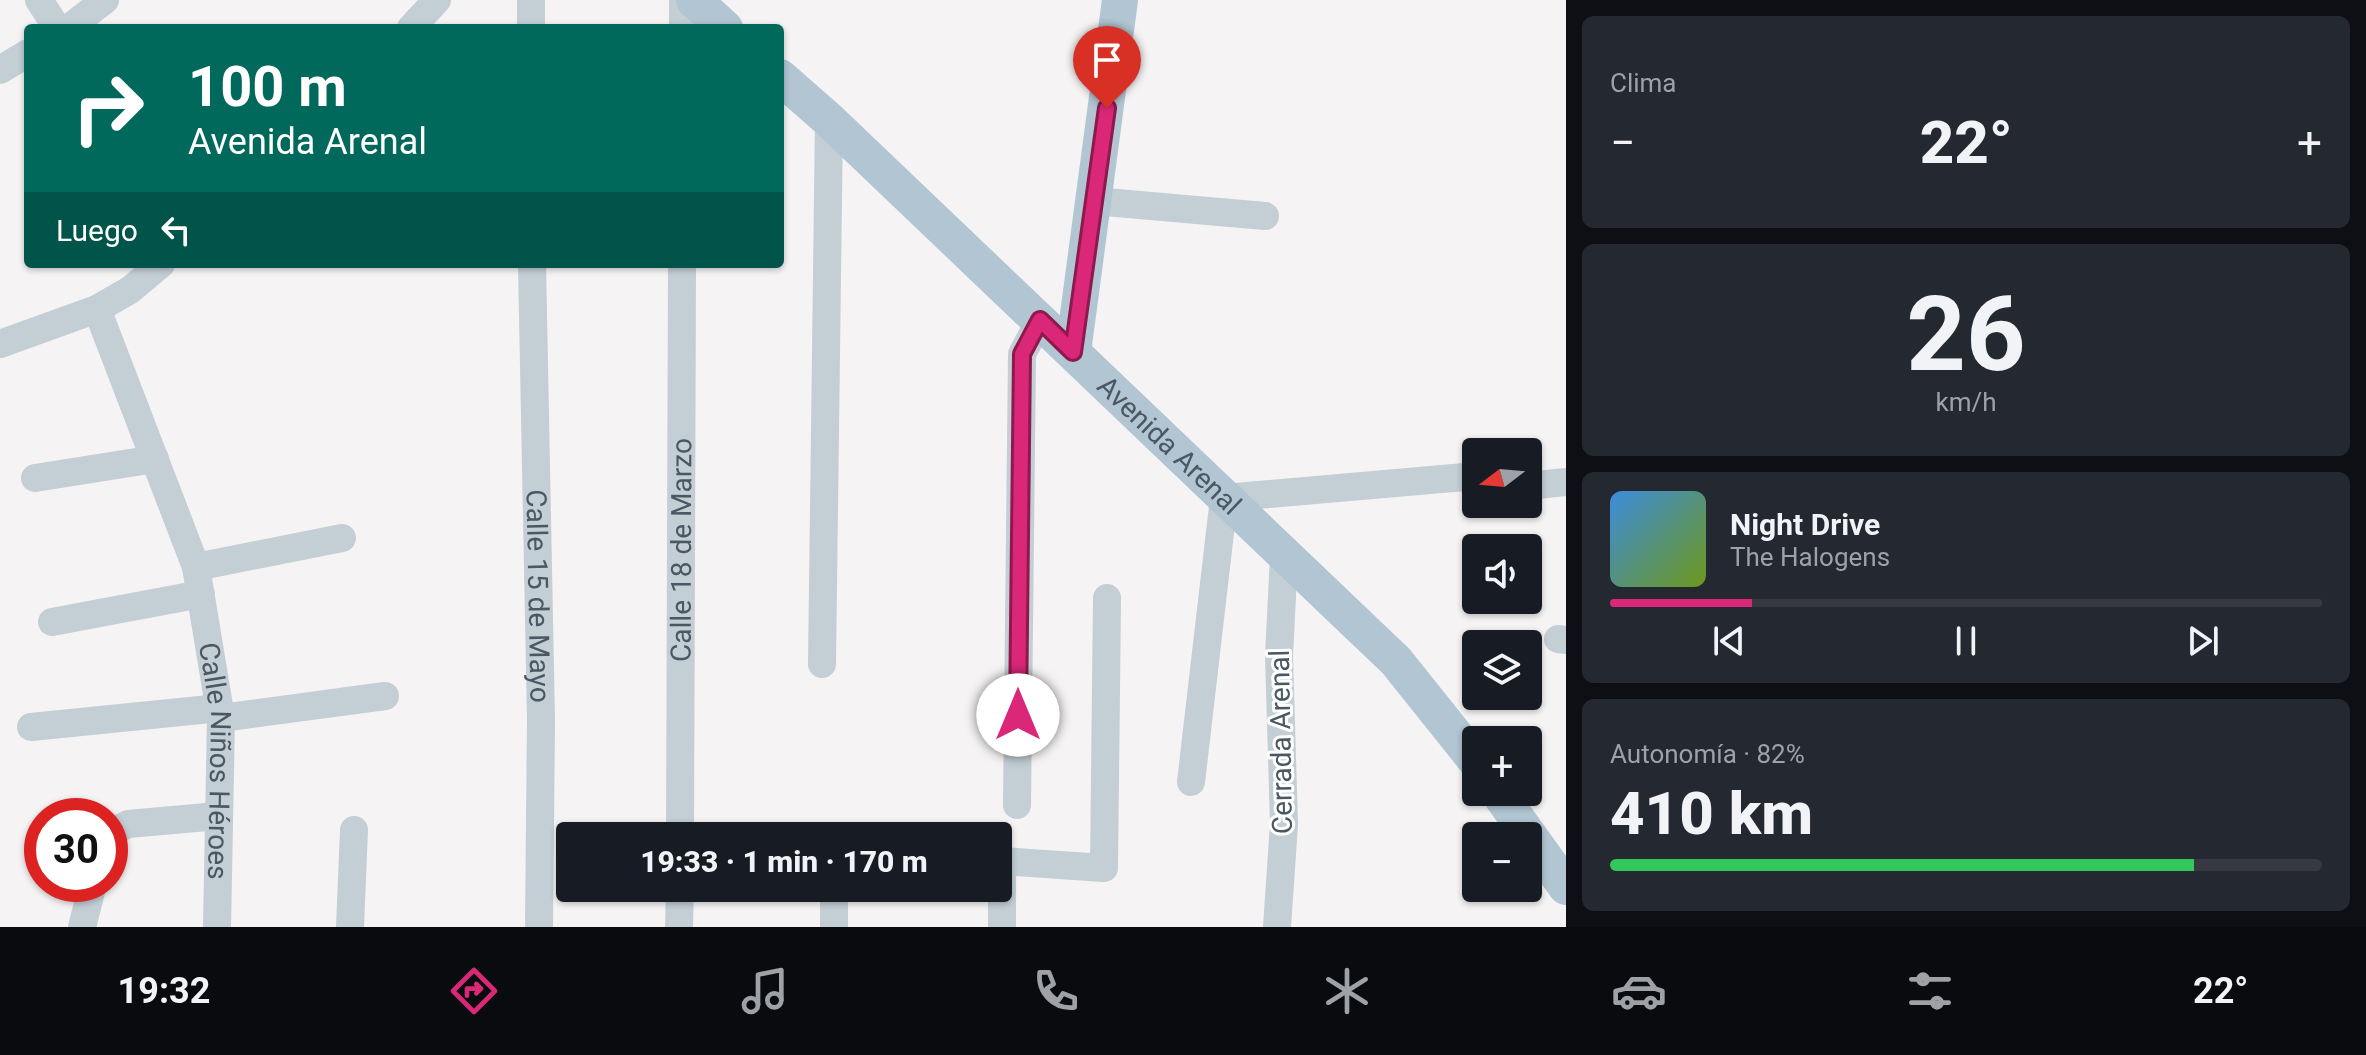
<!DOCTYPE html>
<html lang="es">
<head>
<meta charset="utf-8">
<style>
	:root { --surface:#171b24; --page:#242831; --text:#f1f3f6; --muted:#9ea1a6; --line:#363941; --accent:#db2777 }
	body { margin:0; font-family:Roboto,sans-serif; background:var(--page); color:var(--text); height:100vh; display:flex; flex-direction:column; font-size:30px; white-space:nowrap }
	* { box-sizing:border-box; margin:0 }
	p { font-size:26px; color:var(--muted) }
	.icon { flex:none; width:44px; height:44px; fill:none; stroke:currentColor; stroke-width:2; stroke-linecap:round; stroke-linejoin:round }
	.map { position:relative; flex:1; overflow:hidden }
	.panel { display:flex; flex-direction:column; gap:16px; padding:16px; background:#0d0f14; width:800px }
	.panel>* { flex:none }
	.hud { position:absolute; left:24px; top:24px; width:760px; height:244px; border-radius:8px; box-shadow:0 2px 6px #0004; background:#00695c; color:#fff; overflow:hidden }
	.needle { width:52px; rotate:254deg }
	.controls { position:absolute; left:1462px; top:438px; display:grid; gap:16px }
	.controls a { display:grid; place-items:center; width:80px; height:80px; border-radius:8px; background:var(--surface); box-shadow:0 2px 6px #0004; font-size:40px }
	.speed { position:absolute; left:24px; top:798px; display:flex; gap:16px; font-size:40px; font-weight:700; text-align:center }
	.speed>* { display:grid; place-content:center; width:104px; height:104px; border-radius:50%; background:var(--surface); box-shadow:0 2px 6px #0004; line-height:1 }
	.speed .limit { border:12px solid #d22; background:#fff; color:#111 }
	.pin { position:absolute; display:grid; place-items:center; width:68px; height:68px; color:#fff; margin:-82px -34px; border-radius:50% 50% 50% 0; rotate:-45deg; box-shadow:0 0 8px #0007 }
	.pin .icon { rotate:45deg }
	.me { position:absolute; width:88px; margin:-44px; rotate:0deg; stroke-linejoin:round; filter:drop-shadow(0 0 6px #0008) }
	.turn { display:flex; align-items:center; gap:28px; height:168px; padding:0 32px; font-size:36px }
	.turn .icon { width:104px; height:104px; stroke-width:2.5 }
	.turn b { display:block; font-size:56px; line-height:68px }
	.then { display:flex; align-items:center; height:76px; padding:0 32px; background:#0003; gap:16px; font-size:30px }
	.big { font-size:60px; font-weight:800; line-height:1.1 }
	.panel .card { flex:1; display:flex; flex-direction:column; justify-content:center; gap:12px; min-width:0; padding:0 28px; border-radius:12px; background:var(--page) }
	.panel .dial { align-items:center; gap:0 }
	.dial b { font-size:104px; line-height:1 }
	.song { display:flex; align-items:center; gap:24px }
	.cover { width:96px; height:96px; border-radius:12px; background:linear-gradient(135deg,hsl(210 70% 55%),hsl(80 70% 35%)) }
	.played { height:8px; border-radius:4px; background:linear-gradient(90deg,var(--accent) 20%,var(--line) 20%) }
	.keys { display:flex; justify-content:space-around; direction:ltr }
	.heat { display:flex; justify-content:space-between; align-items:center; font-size:44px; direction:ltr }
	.charge { height:12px; border-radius:6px; background:linear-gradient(90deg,#34c759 82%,var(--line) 0) }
	.trip { position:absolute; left:556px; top:822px; width:456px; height:80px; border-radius:8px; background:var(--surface); box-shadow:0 2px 6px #0004; font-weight:800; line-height:80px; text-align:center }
	.tabs { display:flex; height:128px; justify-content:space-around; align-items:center; background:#090b0e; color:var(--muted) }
	.tabs .icon { width:56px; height:56px }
	.tabs .active { color:var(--accent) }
	.tabs b { font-size:36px; color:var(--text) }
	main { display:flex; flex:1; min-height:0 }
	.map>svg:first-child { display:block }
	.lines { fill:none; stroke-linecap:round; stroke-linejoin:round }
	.minor { stroke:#c3ced5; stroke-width:28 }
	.major { stroke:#b1c5d2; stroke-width:36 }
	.route-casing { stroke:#8e194d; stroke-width:20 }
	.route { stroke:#db2777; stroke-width:14 }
	.labels { text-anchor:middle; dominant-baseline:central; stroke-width:6; stroke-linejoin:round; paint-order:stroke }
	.street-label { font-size:28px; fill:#495862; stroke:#fff }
</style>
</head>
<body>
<main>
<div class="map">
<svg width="1566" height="927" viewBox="0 0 1566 927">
	<rect width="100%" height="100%" fill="#f5f3f3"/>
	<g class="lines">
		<g class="minor">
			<path d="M 39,0 L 57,28"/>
			<path d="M 69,28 L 105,0"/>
			<path d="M 411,28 L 437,0"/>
			<path d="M 531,28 L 531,0"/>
			<path d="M 683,28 L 683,0"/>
			<path d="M 0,70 L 28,53"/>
			<path d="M 1094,201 L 1265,216"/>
			<path id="s1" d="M 532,264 L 541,720 L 539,927"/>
			<path id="s2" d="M 97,309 L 196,567 L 221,718 L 217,927"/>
			<path d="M 0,344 L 97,309 L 130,290 L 161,264"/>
			<path d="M 35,478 L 155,459"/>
			<path d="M 1528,486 L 1566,482"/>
			<path d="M 196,567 L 342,538"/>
			<path d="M 52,622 L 201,594"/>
			<path d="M 1558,639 L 1566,640"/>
			<path d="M 822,664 L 829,120"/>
			<path d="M 221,718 L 385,696"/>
			<path d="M 31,727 L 220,708"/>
			<path d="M 1191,782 L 1224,498 L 1476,476"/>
			<path d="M 1017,805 L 1022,354 L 1040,320"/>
			<path d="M 110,833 L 128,824 L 218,816"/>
			<path id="s3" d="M 680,836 L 682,264"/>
			<path d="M 82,927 L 93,884"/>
			<path d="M 350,927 L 354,830"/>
			<path d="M 679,927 L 680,888"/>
			<path d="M 834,927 L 834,888"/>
			<path d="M 1002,927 L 1002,861 L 1104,868 L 1107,598"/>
			<path d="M 1277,927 L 1284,824 L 1279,656 L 1284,556"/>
		</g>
		<g class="major">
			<path d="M 694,0 L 725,28"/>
			<path id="s4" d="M 780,77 L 829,120 L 1396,661 L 1476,761"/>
			<path d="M 1073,352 L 1120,0"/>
			<path d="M 1498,792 L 1566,887"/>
		</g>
	</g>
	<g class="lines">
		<defs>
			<path id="route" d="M 1018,715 L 1022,354 L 1040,320 L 1073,352 L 1107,108"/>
		</defs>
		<use href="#route" class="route-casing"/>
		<use href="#route" class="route"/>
	</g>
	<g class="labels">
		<g class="street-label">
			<text stroke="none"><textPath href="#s4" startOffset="536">Avenida Arenal</textPath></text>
			<text stroke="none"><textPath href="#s3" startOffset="286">Calle 18 de Marzo</textPath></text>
			<text stroke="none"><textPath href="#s1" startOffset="332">Calle 15 de Mayo</textPath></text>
			<text transform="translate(1281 742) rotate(-91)">Cerrada Arenal</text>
			<text stroke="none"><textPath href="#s2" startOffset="472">Calle Niños Héroes</textPath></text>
		</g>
	</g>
</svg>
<div class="controls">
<a><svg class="needle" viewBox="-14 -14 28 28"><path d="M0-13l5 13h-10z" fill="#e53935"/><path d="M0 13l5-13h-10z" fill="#9ea1a6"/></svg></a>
<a><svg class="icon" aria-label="sound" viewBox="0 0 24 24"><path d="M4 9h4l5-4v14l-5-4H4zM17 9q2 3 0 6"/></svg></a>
<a><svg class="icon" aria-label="layers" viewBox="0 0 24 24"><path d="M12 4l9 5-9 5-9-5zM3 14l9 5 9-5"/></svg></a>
<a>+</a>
<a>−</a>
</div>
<div class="speed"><div class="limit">30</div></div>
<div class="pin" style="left:1107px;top:108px;background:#d93025"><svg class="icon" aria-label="arrive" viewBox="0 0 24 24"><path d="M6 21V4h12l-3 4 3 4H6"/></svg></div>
<svg class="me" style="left:1018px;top:715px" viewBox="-20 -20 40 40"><circle r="19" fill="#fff"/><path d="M0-13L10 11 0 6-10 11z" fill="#db2777"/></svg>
<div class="trip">19:33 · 1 min · 170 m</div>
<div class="hud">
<div class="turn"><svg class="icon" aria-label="right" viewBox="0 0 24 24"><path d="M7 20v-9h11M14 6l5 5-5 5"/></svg><div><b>100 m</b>Avenida Arenal</div></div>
<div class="then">Luego<svg class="icon" aria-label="left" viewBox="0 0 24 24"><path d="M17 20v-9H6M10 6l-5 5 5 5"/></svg></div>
</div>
</div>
<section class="panel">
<div class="card"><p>Clima</p>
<div class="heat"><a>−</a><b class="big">22°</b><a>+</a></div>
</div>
<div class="card dial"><b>26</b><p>km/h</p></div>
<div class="card">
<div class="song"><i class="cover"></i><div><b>Night Drive</b><p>The Halogens</p></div></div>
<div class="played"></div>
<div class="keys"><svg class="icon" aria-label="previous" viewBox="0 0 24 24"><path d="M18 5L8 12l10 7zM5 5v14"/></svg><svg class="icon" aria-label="pause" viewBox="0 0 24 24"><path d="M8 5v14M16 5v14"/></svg><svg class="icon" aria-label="next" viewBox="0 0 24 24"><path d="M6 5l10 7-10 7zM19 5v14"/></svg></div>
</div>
<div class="card"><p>Autonomía · 82%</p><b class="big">410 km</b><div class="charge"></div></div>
</section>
</main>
<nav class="tabs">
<b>19:32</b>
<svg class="icon active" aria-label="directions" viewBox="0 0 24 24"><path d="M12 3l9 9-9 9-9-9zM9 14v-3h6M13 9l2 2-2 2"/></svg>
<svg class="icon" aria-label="music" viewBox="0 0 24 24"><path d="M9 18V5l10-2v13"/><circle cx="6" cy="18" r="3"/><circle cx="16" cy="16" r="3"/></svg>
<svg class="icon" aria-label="phone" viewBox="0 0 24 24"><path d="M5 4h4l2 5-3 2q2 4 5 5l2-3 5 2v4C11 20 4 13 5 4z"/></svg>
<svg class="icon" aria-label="climate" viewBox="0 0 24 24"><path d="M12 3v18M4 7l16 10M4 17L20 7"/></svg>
<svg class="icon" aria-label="car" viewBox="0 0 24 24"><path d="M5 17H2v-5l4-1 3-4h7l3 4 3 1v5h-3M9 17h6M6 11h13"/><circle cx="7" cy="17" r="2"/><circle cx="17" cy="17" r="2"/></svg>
<svg class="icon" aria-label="filters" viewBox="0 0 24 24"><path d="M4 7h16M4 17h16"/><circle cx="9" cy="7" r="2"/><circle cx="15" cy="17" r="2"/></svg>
<b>22°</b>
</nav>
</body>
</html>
